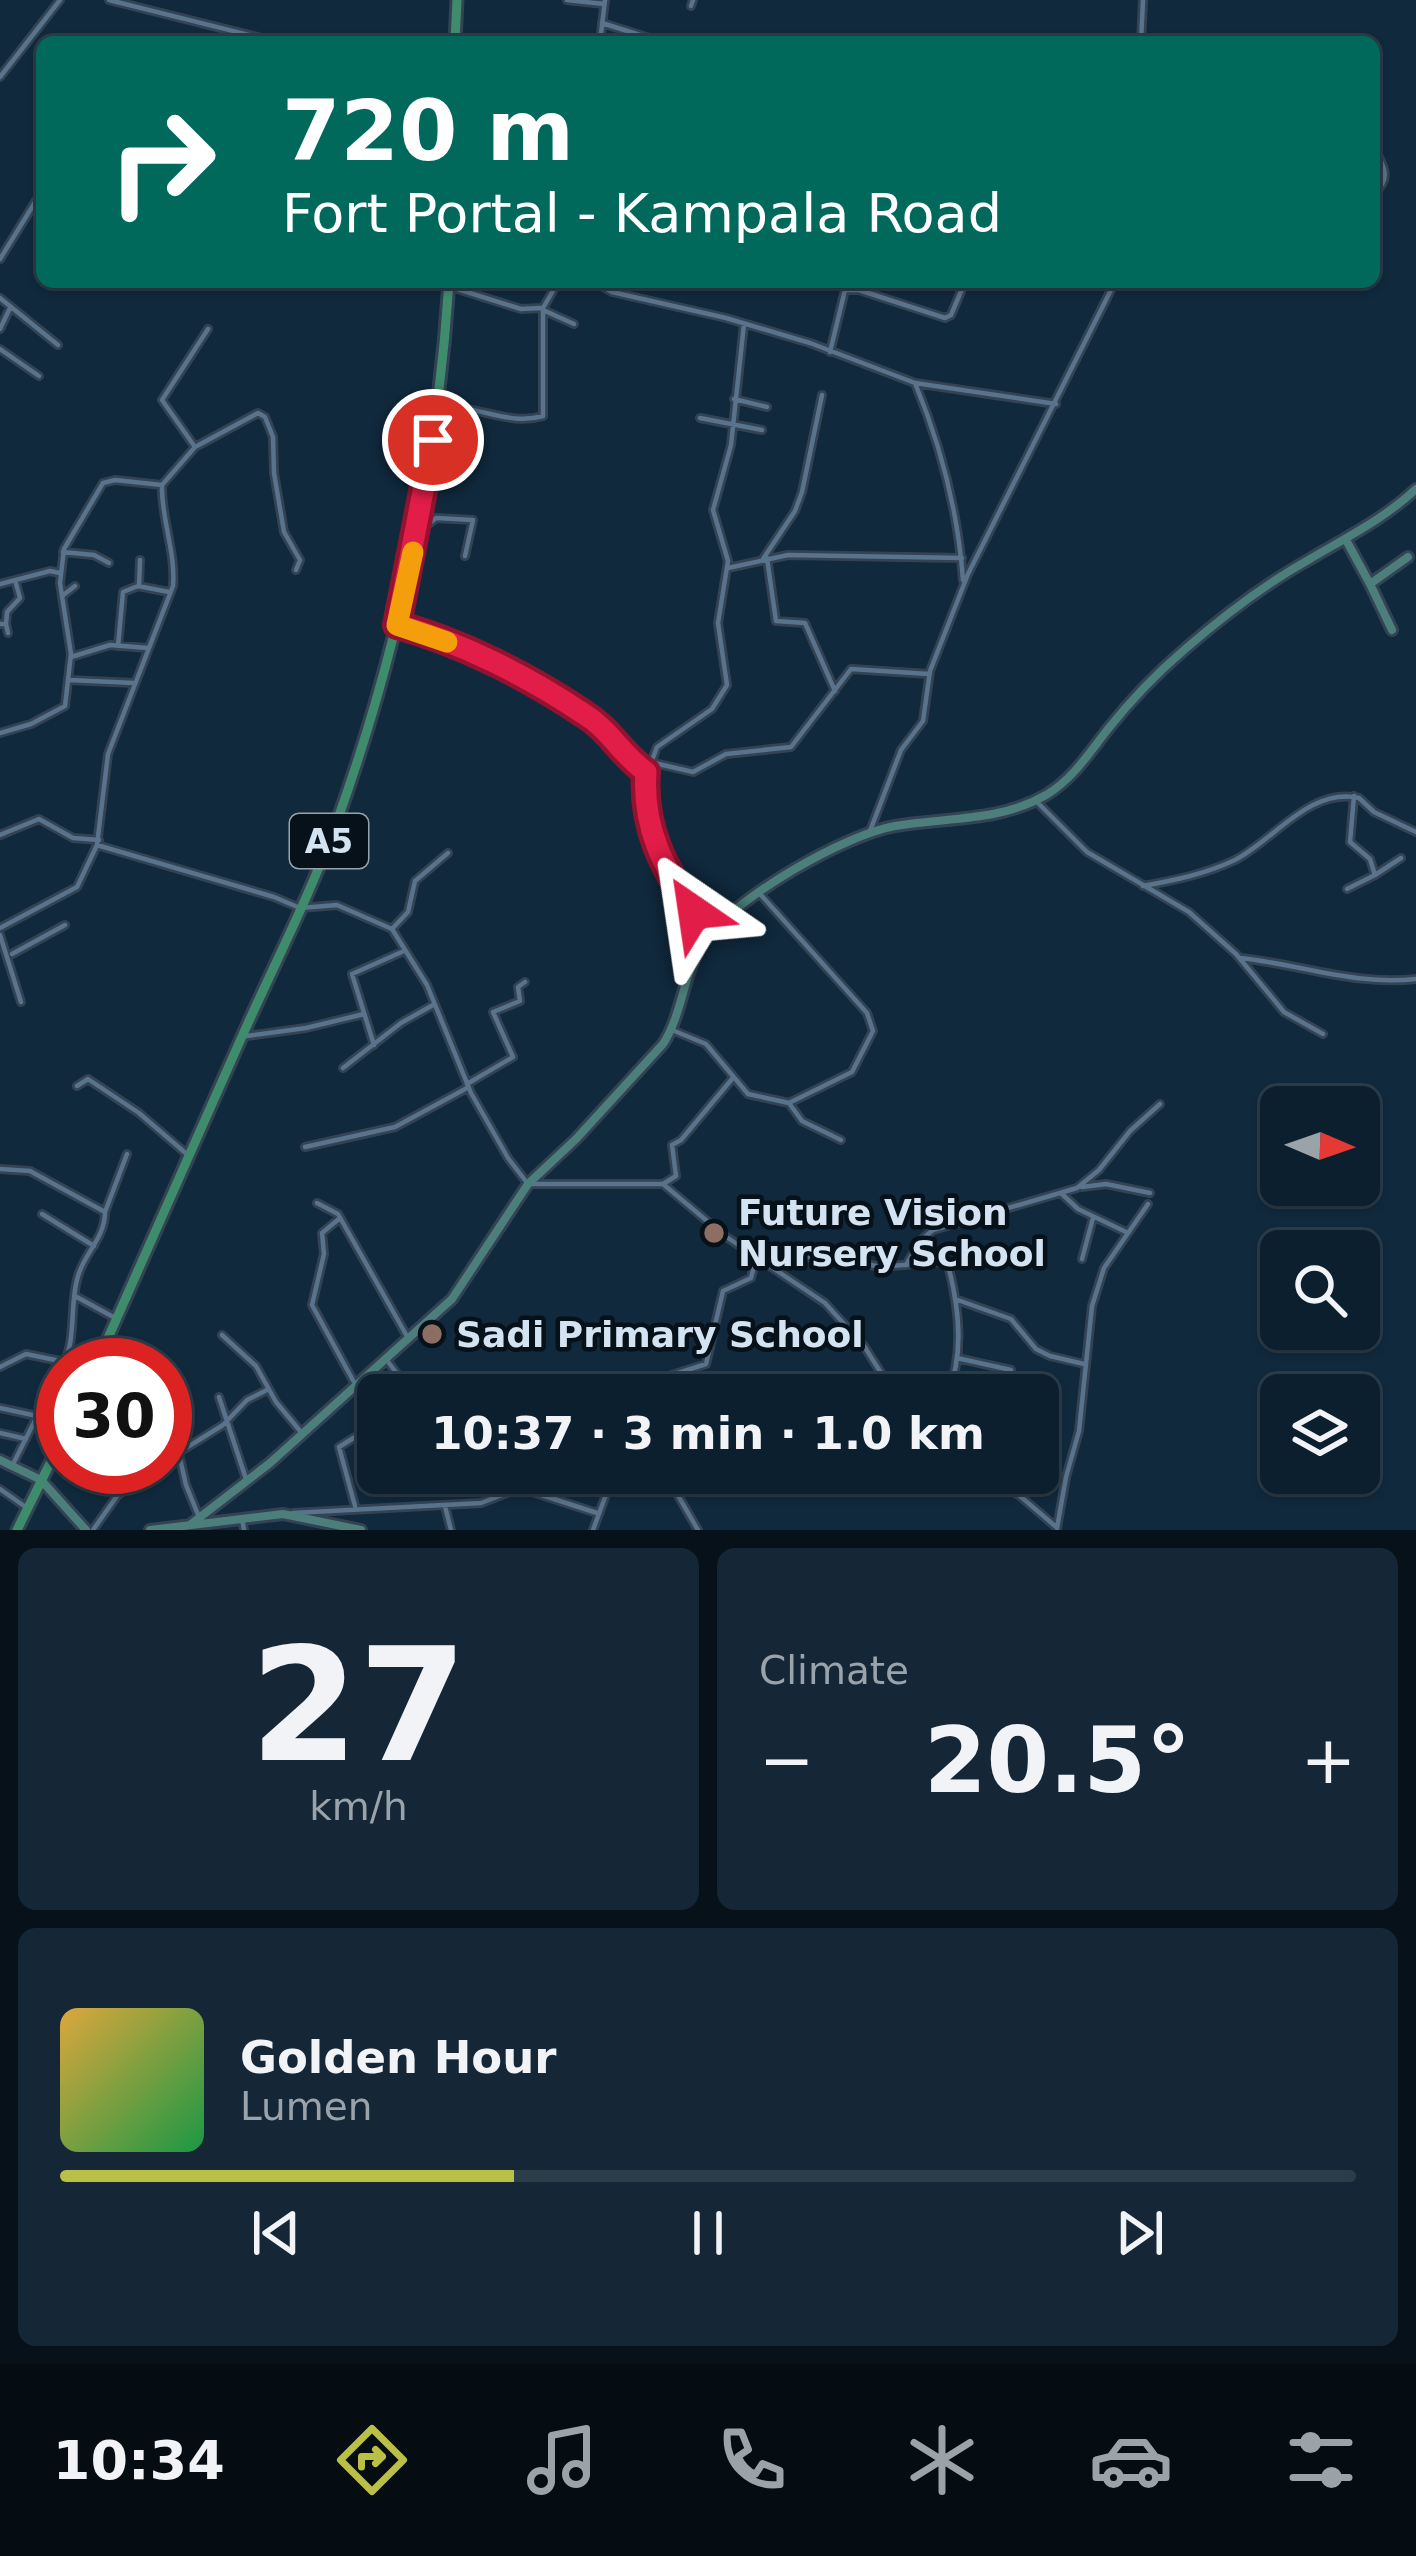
<!DOCTYPE html>
<html lang="en">
<head>
<meta charset="utf-8">
<style>
	:root { --surface:#0c1f2e; --page:#152736; --text:#f1f3f6; --muted:#9aa2aa; --line:#2c3d4a; --accent:#bac045 }
	body { margin:0; font-family:"DejaVu Sans",sans-serif; background:var(--page); color:var(--text); height:100vh; display:flex; flex-direction:column; font-size:45px; white-space:nowrap }
	* { box-sizing:border-box; margin:0 }
	p { font-size:39px; color:var(--muted) }
	.icon { flex:none; width:66px; height:66px; fill:none; stroke:currentColor; stroke-width:2; stroke-linecap:round; stroke-linejoin:round }
	.map { position:relative; height:1530px; overflow:hidden }
	.side { display:flex; flex-direction:column; gap:18px; padding:18px; background:#071119; flex:1 }
	.side>* { flex:none }
	.hud { position:absolute; left:36px; top:36px; width:1344px; height:252px; border-radius:18px; box-shadow:0 3px 9px #0004,0 0 0 3px var(--line); background:#00695c; color:#fff; overflow:hidden }
	.needle { width:78px; rotate:92deg }
	.buttons { position:absolute; left:1260px; top:1086px; display:grid; gap:24px }
	.buttons a { display:grid; place-items:center; width:120px; height:120px; border-radius:18px; background:var(--surface); box-shadow:0 3px 9px #0004,0 0 0 3px var(--line); font-size:60px }
	.speed { position:absolute; left:36px; top:1338px; display:flex; gap:24px; font-size:60px; font-weight:700; text-align:center }
	.speed>* { display:grid; place-content:center; width:156px; height:156px; border-radius:50%; background:var(--surface); box-shadow:0 3px 9px #0004,0 0 0 3px var(--line); line-height:1 }
	.speed .limit { border:18px solid #d22; background:#fff; color:#111 }
	.pin { position:absolute; display:grid; place-items:center; width:102px; height:102px; color:#fff; margin:-51px; border:6px solid #fff; border-radius:50%; box-shadow:0 3px 12px #0007 }
	.me { position:absolute; width:132px; margin:-66px; rotate:328deg; stroke-linejoin:round; filter:drop-shadow(0 0 9px #0008) }
	.turn { display:flex; align-items:center; gap:42px; height:252px; padding:0 48px; font-size:54px }
	.turn .icon { width:156px; height:156px; stroke-width:2.5 }
	.turn b { display:block; font-size:84px; line-height:102px }
	.big { font-size:90px; font-weight:700; line-height:1.1 }
	.side .widget { flex:1; display:flex; flex-direction:column; justify-content:center; gap:18px; min-width:0; padding:0 42px; border-radius:18px; background:var(--page) }
	.side .dial { align-items:center; gap:0 }
	.dial b { font-size:156px; line-height:1 }
	.song { display:flex; align-items:center; gap:36px }
	.cover { width:144px; height:144px; border-radius:18px; background:linear-gradient(135deg,hsl(40 70% 55%),hsl(140 70% 35%)) }
	.played { height:12px; border-radius:6px; background:linear-gradient(90deg,var(--accent) 35%,var(--line) 35%) }
	.keys { display:flex; justify-content:space-around; direction:ltr }
	.heat { display:flex; justify-content:space-between; align-items:center; font-size:66px; direction:ltr }
	.side .tiles { flex:1; display:grid; gap:18px; grid-template-columns:1fr 1fr }
	.widget:last-child { grid-column:span 2 }
	.trip { position:absolute; left:357px; top:1374px; width:702px; height:120px; border-radius:18px; background:var(--surface); box-shadow:0 3px 9px #0004,0 0 0 3px var(--line); font-weight:700; line-height:120px; text-align:center }
	.dock { display:flex; height:192px; justify-content:space-around; align-items:center; background:#050c12; color:var(--muted) }
	.dock .icon { width:84px; height:84px }
	.dock .selected { color:var(--accent) }
	.dock b { font-size:54px; color:var(--text) }
	.map>svg:first-child { display:block }
	.lines { fill:none; stroke-linecap:round; stroke-linejoin:round }
	.street-casing { stroke:#334354; stroke-width:10 }
	.secondary-casing { stroke:#334354; stroke-width:14 }
	.primary-casing { stroke:#334354; stroke-width:15 }
	.street { stroke:#58738b; stroke-width:4.5 }
	.secondary { stroke:#4c7f7b; stroke-width:8 }
	.primary { stroke:#3f8c6c; stroke-width:9 }
	.route-casing { stroke:#92132f; stroke-width:30 }
	.route { stroke:#e11d48; stroke-width:21 }
	.slow { stroke:#f59e0b; stroke-width:21 }
	.education-dot { fill:#8d6e63; stroke:#06111a; stroke-width:4.5 }
	.labels { text-anchor:middle; dominant-baseline:central; stroke-width:9; stroke-linejoin:round; paint-order:stroke }
	.shield { fill:#06111a; stroke:#96a4b0; stroke-width:3 }
	.shield-label { font-size:33px; font-weight:bold; fill:#d4e3f1 }
	.poi-label { font-size:36px; font-weight:bold; fill:#d4e3f1; stroke:#06111a; text-anchor:start }
</style>
</head>
<body>
<div class="map">
<svg width="1416" height="1530" viewBox="0 0 1416 1530">
	<rect width="100%" height="100%" fill="#10293d"/>
	<g class="lines">
		<defs>
			<path id="street" d="M 109,0 L 277,42
				M 567,0 L 604,4
				M 691,6 L 693,0
				M 602,23 L 662,42
				M 600,42 L 605,0
				M 680,42 L 683,38
				M 1141,42 L 1143,0
				M 0,77 L 60,0
				M 1374,148 C 1384,166 1392,178 1374,194
				M 0,259 L 42,191
				M 594,282 L 612,292 L 726,318 L 810,343 L 915,383 L 1056,404
				M 448,286 L 521,309 L 541,308
				M 0,298 L 58,345
				M 543,310 L 574,324
				M 0,329 L 10,308
				M 0,349 L 39,376
				M 830,352 L 845,290 L 859,290 L 945,318 L 951,315 L 965,282
				M 915,383 C 941,446 958,512 963,580
				M 734,399 L 767,407
				M 438,411 C 474,401 506,427 543,416 L 543,308 L 558,282
				M 700,418 L 762,430
				M 195,447 L 162,400 L 208,329
				M 417,533 L 436,518 L 473,520 L 465,556
				M 63,552 L 94,555 L 109,563
				M 767,558 L 776,621 L 805,623 L 835,691
				M 763,559 L 795,511 L 802,492 L 822,395
				M 728,568 L 788,555 L 962,558
				M 0,584 L 50,571 L 60,573
				M 139,586 L 140,560
				M 62,596 L 75,586
				M 0,624 L 6,624 L 8,633
				M 6,624 L 7,612 L 20,598 L 15,580
				M 397,625 L 432,634 L 583,713 L 646,771
				M 118,646 L 123,592 L 138,586 L 169,592
				M 71,657 L 110,645 L 148,648
				M 69,680 L 134,683
				M 0,733 L 31,724 L 65,706 L 71,654 L 60,583 L 64,549 L 103,483 L 115,480 L 162,485
				M 650,762 L 693,772 L 726,754 L 791,747 L 851,669 L 929,674
				M 1035,800 L 1087,852 L 1189,912 L 1236,954 L 1284,1012 L 1323,1034
				M 870,831 L 901,750 L 923,721 L 930,671 L 968,574 L 1115,282
				M 0,835 L 39,819 L 73,838 L 99,840
				M 97,845 L 108,754 L 173,586 C 176,552 161,519 162,485 L 195,447 L 258,413 L 265,417 L 273,437 L 274,473 L 284,532 L 300,560 L 296,570
				M 1375,875 L 1401,858
				M 1143,886 C 1176,880 1205,874 1235,860 C 1274,840 1310,787 1359,798 L 1374,812 L 1416,832
				M 1347,889 L 1375,875 L 1370,859 L 1350,842 L 1354,796
				M 0,928 L 77,887 L 97,845 L 274,897 L 300,908 L 337,905 L 392,929 L 427,985 L 471,1093 L 508,1158 L 528,1184 L 663,1184 L 725,1236 L 825,1303 L 864,1346 L 895,1395
				M 392,929 L 408,912 L 415,881 L 448,853
				M 710,934 L 678,889 L 655,845 L 645,804 L 645,779 L 657,747 L 712,709 L 727,685 L 718,623 L 728,561 L 713,510 L 731,445 L 744,324
				M 0,935 L 21,1002
				M 12,954 L 65,925
				M 1240,958 C 1299,964 1356,986 1416,979
				M 672,1030 L 706,1044 L 748,1094 L 789,1103 L 852,1072 L 873,1031 L 867,1013 L 760,894
				M 246,1036 L 306,1028 L 364,1014
				M 374,1045 L 352,974 L 404,951
				M 343,1068 L 401,1023 L 433,1005
				M 467,1084 L 513,1057 L 493,1012 L 520,1001 L 518,987 L 525,982
				M 77,1086 L 88,1079 L 139,1113 L 189,1156
				M 789,1103 L 802,1121 L 841,1140
				M 305,1147 L 395,1127 L 467,1088
				M 0,1169 L 30,1171 L 105,1212 C 105,1238 85,1252 78,1276 C 69,1305 77,1338 63,1365
				M 663,1184 L 676,1176 L 672,1145 L 681,1140 L 732,1079
				M 1082,1187 L 1106,1184 L 1150,1193
				M 1061,1193 L 1078,1209 L 1126,1232
				M 317,1203 L 338,1214 L 408,1338
				M 105,1212 L 127,1154
				M 42,1214 L 94,1246
				M 340,1218 L 322,1233 L 324,1254 L 312,1305 L 355,1384
				M 1082,1259 L 1093,1218
				M 771,1264 L 819,1255 L 881,1267 L 936,1262 L 948,1265 C 959,1307 965,1354 947,1395
				M 906,1265 L 921,1240 L 933,1230 L 1077,1188 L 1099,1170 L 1130,1131 L 1160,1104
				M 75,1296 L 117,1319
				M 955,1299 L 1011,1319 L 1036,1349 L 1050,1356 L 1084,1364
				M 222,1335 L 256,1366 L 276,1402 L 301,1432
				M 957,1358 L 1011,1370
				M 386,1359 L 413,1395
				M 0,1367 L 26,1354 L 65,1362
				M 449,1395 L 534,1389 L 563,1395
				M 635,1395 L 647,1383 L 706,1364 L 723,1291 L 751,1278 L 757,1254
				M 219,1397 L 246,1479
				M 0,1408 L 37,1416
				M 170,1415 L 186,1485 L 199,1517
				M 0,1433 L 26,1439
				M 165,1461 L 223,1425 L 247,1400 L 267,1390
				M 13,1464 L 62,1367
				M 665,1473 L 698,1530
				M 983,1473 L 1020,1496 L 1055,1526
				M 0,1489 L 27,1508
				M 355,1506 L 339,1447 L 378,1423
				M 445,1506 L 451,1530
				M 293,1513 L 481,1503 L 520,1488 L 597,1513
				M 242,1518 L 244,1530
				M 1057,1528 L 1066,1477 L 1079,1431 L 1092,1306 L 1104,1268 L 1148,1204
				M 93,1530 L 117,1496 L 156,1467
				M 593,1530 L 614,1473"/>
			<path id="secondary" d="M 1346,540 L 1370,584 L 1408,557
				M 1370,584 L 1392,630
				M 0,1460 L 41,1480 L 86,1530
				M 190,1525 L 270,1463 L 452,1299 L 528,1184 L 576,1139 L 663,1044 C 684,1012 683,967 708,936 C 741,895 844,835 895,826 C 947,817 999,822 1046,795 C 1073,779 1089,753 1108,729 C 1131,700 1156,674 1184,650 C 1222,617 1265,584 1310,559 C 1347,537 1384,519 1416,489
				M 150,1530 L 283,1514 L 361,1530"/>
			<path id="primary" d="M 455,42 L 457,0
				M 96,1365 C 146,1254 194,1143 244,1032 C 275,963 310,895 336,824 C 399,649 437,467 449,282
				M 17,1530 L 63,1437"/>
		</defs>
		<use href="#street" class="street-casing"/>
		<use href="#secondary" class="secondary-casing"/>
		<use href="#primary" class="primary-casing"/>
		<use href="#street" class="street"/>
		<use href="#secondary" class="secondary"/>
		<use href="#primary" class="primary"/>
	</g>
	<g class="lines">
		<defs>
			<path id="route" d="M 433,440 L 397,625 C 461,642 529,677 584,714 C 609,729 622,755 646,772 C 642,826 663,868 694,912"/>
		</defs>
		<use href="#route" class="route-casing"/>
		<use href="#route" class="route"/>
		<path class="slow" d="M 413,552 L 397,625 L 447,642"/>
	</g>
	<g class="education-dot">
		<circle cx="714" cy="1233" r="12"/>
		<circle cx="432" cy="1334" r="12"/>
	</g>
	<g class="labels">
		<rect class="shield" x="290" y="814" width="78" height="54" rx="9"/>
		<g class="shield-label">
			<text x="329" y="841">A5</text>
		</g>
		<g class="poi-label">
			<text x="738" y="1212">Future Vision<tspan x="738" dy="41">Nursery School</tspan></text>
			<text x="456" y="1334">Sadi Primary School</text>
		</g>
	</g>
</svg>
<div class="buttons">
<a><svg class="needle" viewBox="-14 -14 28 28"><path d="M0-13l5 13h-10z" fill="#e53935"/><path d="M0 13l5-13h-10z" fill="#9aa2aa"/></svg></a>
<a><svg class="icon" aria-label="search" viewBox="0 0 24 24"><circle cx="10" cy="10" r="6"/><path d="M15 15l6 6"/></svg></a>
<a><svg class="icon" aria-label="layers" viewBox="0 0 24 24"><path d="M12 4l9 5-9 5-9-5zM3 14l9 5 9-5"/></svg></a>
</div>
<div class="speed"><div class="limit">30</div></div>
<div class="pin" style="left:433px;top:440px;background:#d93025"><svg class="icon" aria-label="arrive" viewBox="0 0 24 24"><path d="M6 21V4h12l-3 4 3 4H6"/></svg></div>
<svg class="me" style="left:694px;top:912px" viewBox="-20 -20 40 40"><path d="M0-17L14 15 0 8-14 15z" fill="#e11d48" stroke="#fff" stroke-width="4"/></svg>
<div class="trip">10:37 · 3 min · 1.0 km</div>
<div class="hud">
<div class="turn"><svg class="icon" aria-label="right" viewBox="0 0 24 24"><path d="M7 20v-9h11M14 6l5 5-5 5"/></svg><div><b>720 m</b>Fort Portal - Kampala Road</div></div>
</div>
</div>
<section class="side">
<div class="tiles">
<div class="widget dial"><b>27</b><p>km/h</p></div>
<div class="widget"><p>Climate</p>
<div class="heat"><a>−</a><b class="big">20.5°</b><a>+</a></div>
</div>
<div class="widget">
<div class="song"><i class="cover"></i><div><b>Golden Hour</b><p>Lumen</p></div></div>
<div class="played"></div>
<div class="keys"><svg class="icon" aria-label="previous" viewBox="0 0 24 24"><path d="M18 5L8 12l10 7zM5 5v14"/></svg><svg class="icon" aria-label="pause" viewBox="0 0 24 24"><path d="M8 5v14M16 5v14"/></svg><svg class="icon" aria-label="next" viewBox="0 0 24 24"><path d="M6 5l10 7-10 7zM19 5v14"/></svg></div>
</div>
</div>
</section>
<nav class="dock">
<b>10:34</b>
<svg class="icon selected" aria-label="directions" viewBox="0 0 24 24"><path d="M12 3l9 9-9 9-9-9zM9 14v-3h6M13 9l2 2-2 2"/></svg>
<svg class="icon" aria-label="music" viewBox="0 0 24 24"><path d="M9 18V5l10-2v13"/><circle cx="6" cy="18" r="3"/><circle cx="16" cy="16" r="3"/></svg>
<svg class="icon" aria-label="phone" viewBox="0 0 24 24"><path d="M5 4h4l2 5-3 2q2 4 5 5l2-3 5 2v4C11 20 4 13 5 4z"/></svg>
<svg class="icon" aria-label="climate" viewBox="0 0 24 24"><path d="M12 3v18M4 7l16 10M4 17L20 7"/></svg>
<svg class="icon" aria-label="car" viewBox="0 0 24 24"><path d="M5 17H2v-5l4-1 3-4h7l3 4 3 1v5h-3M9 17h6M6 11h13"/><circle cx="7" cy="17" r="2"/><circle cx="17" cy="17" r="2"/></svg>
<svg class="icon" aria-label="filters" viewBox="0 0 24 24"><path d="M4 7h16M4 17h16"/><circle cx="9" cy="7" r="2"/><circle cx="15" cy="17" r="2"/></svg>
</nav>
</body>
</html>
